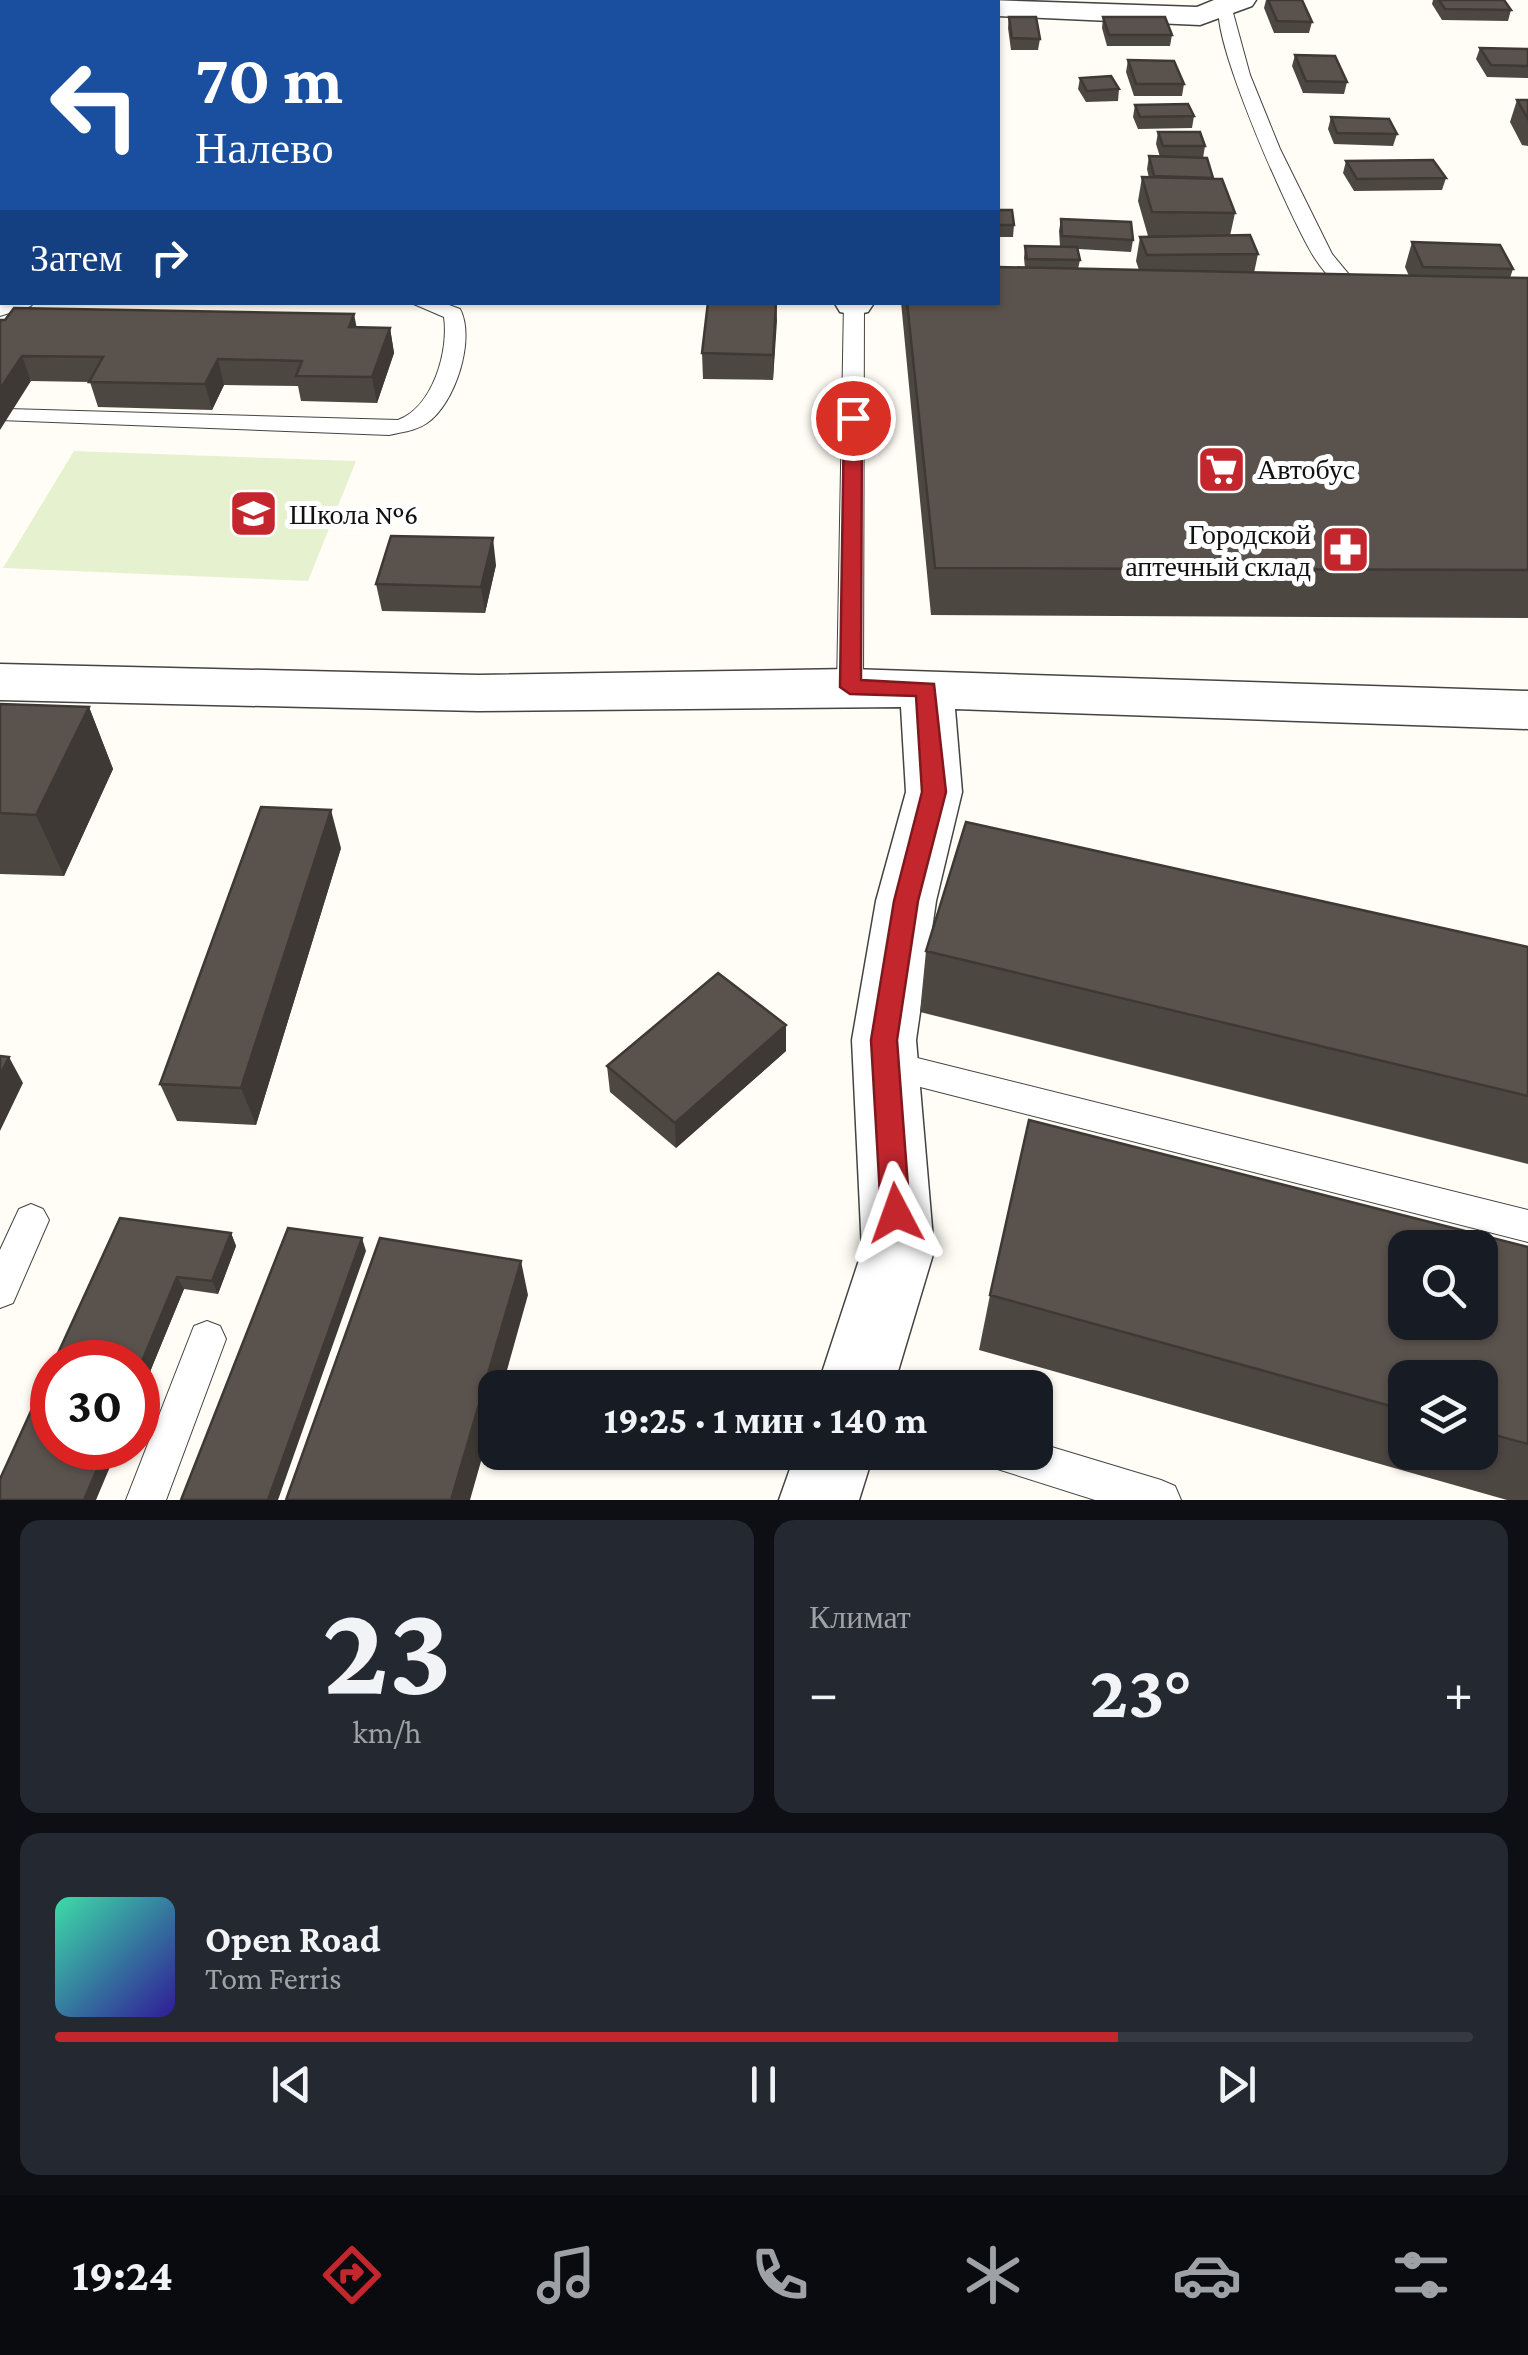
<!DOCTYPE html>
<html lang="ru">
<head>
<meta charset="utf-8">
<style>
	:root { --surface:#171b24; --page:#242831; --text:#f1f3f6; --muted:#9ea1a6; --line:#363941; --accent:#c4262e }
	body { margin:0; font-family:"Crimson Pro",serif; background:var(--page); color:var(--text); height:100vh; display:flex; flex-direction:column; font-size:38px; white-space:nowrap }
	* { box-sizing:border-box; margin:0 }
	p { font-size:32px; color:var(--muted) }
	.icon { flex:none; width:55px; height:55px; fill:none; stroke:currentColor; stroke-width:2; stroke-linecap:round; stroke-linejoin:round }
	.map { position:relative; height:1500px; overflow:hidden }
	.side { display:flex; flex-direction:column; gap:20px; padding:20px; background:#0d0f14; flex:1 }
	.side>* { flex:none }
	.top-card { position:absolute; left:0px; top:0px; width:1000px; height:305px; box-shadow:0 2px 8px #0004; background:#1a4fa0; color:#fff; overflow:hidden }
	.buttons { position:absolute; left:1388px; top:1230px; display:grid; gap:20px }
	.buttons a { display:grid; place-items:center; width:110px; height:110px; border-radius:20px; background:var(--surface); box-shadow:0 2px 8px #0004; font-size:50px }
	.speed { position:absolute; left:30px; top:1340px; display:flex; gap:20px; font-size:50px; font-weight:700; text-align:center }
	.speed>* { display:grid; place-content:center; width:130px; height:130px; border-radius:50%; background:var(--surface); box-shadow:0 2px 8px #0004; line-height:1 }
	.speed .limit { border:15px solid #d22; background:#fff; color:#111 }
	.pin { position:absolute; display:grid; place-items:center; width:85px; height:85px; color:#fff; margin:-42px; border:5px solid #fff; border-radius:50%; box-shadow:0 2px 10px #0007 }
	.me { position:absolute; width:110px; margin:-55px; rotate:356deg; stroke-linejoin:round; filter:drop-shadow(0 0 8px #0008) }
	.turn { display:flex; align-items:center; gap:35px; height:210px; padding:0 30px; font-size:45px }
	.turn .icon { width:130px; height:130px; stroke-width:2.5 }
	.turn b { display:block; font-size:70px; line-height:85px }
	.then { display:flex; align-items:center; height:95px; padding:0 30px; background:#0003; gap:20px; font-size:38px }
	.big { font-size:75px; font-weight:700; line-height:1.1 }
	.side .card { flex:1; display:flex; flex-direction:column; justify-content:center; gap:15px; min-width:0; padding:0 35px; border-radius:20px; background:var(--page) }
	.side .dial { align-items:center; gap:0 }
	.dial b { font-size:130px; line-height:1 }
	.song { display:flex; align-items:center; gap:30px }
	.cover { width:120px; height:120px; border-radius:15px; background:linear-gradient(135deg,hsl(160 70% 55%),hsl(250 70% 35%)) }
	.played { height:10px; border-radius:5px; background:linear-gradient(90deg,var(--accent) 75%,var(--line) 75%) }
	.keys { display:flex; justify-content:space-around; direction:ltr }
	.heat { display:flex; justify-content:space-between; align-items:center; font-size:55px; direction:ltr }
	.side .tiles { flex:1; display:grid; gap:20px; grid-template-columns:1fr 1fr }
	.card:last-child { grid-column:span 2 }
	.trip { position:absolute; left:478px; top:1370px; width:575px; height:100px; border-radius:20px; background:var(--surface); box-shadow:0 2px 8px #0004; font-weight:700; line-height:100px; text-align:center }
	.dock { display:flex; height:160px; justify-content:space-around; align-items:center; background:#090b0e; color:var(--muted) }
	.dock .icon { width:70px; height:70px }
	.dock .active { color:var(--accent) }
	.dock b { font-size:45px; color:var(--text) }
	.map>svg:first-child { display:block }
	.pitch { fill:#e6f2cf }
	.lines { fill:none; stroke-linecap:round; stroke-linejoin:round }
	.service-casing { stroke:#444; stroke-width:2 }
	.minor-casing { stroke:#444; stroke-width:3 }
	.primary-casing { stroke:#222; stroke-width:58 }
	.service { fill:#fff; fill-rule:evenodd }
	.minor { fill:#fff; fill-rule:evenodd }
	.primary { stroke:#f9d66b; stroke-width:55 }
	.wall { fill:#4d4742; fill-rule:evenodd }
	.shaded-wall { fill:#3f3936 }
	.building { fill:#5a524d; stroke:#3f3936; stroke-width:2.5; fill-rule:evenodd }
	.route { fill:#c4262e; stroke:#7f191e; stroke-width:2.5 }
	.labels { text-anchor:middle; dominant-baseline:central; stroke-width:10; stroke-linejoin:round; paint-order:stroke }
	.poi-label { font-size:28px; fill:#111; stroke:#fff; text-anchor:start }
</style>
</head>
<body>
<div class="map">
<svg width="1528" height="1500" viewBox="0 0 1528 1500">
	<rect width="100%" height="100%" fill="#fffdf5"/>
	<path class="pitch" d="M 74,451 L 356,461 L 308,581 L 3,568 Z"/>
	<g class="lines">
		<defs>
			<path id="service" d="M 1219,6 L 1232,9 L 1250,75 L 1280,149 L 1332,254 L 1351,277 L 1375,290 L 1375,298 C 1351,304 1326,276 1314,257 C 1291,220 1212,43 1219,6 Z
				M 34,302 L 31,306 L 0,316 L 0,303 Z
				M 409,302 L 441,302 L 460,309 C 476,339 455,404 427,423 C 416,431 401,432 389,435 L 0,420 L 0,411 L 8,409 L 398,420 C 433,407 449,351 444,317 Z
				M 864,302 L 863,687 L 859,693 L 841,693 L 837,687 L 844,303 Z
				M 885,1050 L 1528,1210 L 1528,1242 L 885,1078 L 873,1074 L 869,1064 L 873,1054 Z
				M 31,1204 L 43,1209 L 49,1220 L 13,1303 L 0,1308 L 0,1250 L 19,1209 Z
				M 207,1321 L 220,1326 L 226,1339 L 166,1500 L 126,1500 L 194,1326 Z
				M 1035,1442 L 1161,1480 L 1175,1486 L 1181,1500 L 1095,1500 L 988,1466 L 983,1452 L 1035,1452 Z"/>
			<path id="minor" d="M 836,0 L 866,0 L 866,2 L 836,2 Z
				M 893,0 L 946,0 L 947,2 L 895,2 Z
				M 989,0 L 1197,7 L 1214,0 L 1256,0 L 1252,6 L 1200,25 L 998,16 L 998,2 L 986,2 Z
				M 834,302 L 874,302 L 874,303 L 868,312 L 854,315 L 840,312 Z
				M 0,664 L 478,675 L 850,669 L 1528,691 L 1528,729 L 955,709 L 962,792 L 936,901 L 916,1040 L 934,1251 L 893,1388 L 817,1388 L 862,1251 L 852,1040 L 876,901 L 906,792 L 901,707 L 478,711 L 0,700 Z
				M 796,1452 L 874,1452 L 859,1500 L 779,1500 Z"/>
			<path id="primary" d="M 109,2 L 111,0
				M 0,131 L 2,128"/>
		</defs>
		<use href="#service" class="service-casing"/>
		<use href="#minor" class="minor-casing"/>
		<use href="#primary" class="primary-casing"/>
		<use href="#service" class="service"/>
		<use href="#minor" class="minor"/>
		<use href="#primary" class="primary"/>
	</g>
	<path class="wall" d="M 1266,0 L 1302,0 L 1312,22 L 1309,33 L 1274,33 L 1264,8 Z
		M 1433,0 L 1504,0 L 1511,10 L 1508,21 L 1442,20 L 1432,4 Z
		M 1009,17 L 1040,39 L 1038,50 L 1011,50 L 1008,28 Z
		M 1103,17 L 1172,35 L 1170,46 L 1107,46 L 1102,28 Z
		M 1480,48 L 1528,49 L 1528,78 L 1487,77 L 1476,59 Z
		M 1295,55 L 1347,82 L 1344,94 L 1303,93 L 1292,66 Z
		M 1128,60 L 1184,84 L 1182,96 L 1134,96 L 1126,72 Z
		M 1080,78 L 1119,89 L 1118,101 L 1086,102 L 1078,89 Z
		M 1517,100 L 1528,100 L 1528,146 L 1522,145 L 1510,122 Z
		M 1135,105 L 1194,116 L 1192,128 L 1138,129 L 1133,117 Z
		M 1331,117 L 1397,134 L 1393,146 L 1334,144 L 1328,129 Z
		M 1158,132 L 1205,146 L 1203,158 L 1213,178 L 1235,213 L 1230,236 L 1258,254 L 1254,273 L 1409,276 L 1405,267 L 1412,242 L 1513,269 L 1510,278 L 1528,278 L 1528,618 L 931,615 L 901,302 L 998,302 L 1025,268 L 1024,258 L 1025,246 L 1060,246 L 1059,231 L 1061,219 L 1133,240 L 1131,252 L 1078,249 L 1080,260 L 1078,269 L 1139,270 L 1136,261 L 1140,237 L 1148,236 L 1138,201 L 1142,177 L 1149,178 L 1147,169 L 1149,156 L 1160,157 L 1156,144 Z
		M 1346,161 L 1446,178 L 1442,190 L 1354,191 L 1343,173 Z
		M 998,210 L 1014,225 L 1013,237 L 998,237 Z
		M 777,302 L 773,380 L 703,379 L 702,353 Z
		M 0,320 L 390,328 L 394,353 L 377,403 L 301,401 L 298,386 L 224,385 L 212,410 L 98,407 L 90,382 L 31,381 Z
		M 496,565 L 485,613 L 382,611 L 376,584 Z
		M 0,704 L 89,707 L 113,769 L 64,876 L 0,874 Z
		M 341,848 L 256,1125 L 177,1121 L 160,1084 Z
		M 1528,947 L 1528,1164 L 920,1012 L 926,951 Z
		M 786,1025 L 786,1051 L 676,1148 L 610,1092 L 607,1066 Z
		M 231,1233 L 236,1246 L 218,1294 L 184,1289 L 138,1401 L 138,1362 L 54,1362 Z
		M 1528,1247 L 1528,1500 L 1507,1500 L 979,1350 L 990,1295 ZM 1405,1378 L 1480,1378 L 1480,1452 L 1405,1452 Z"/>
	<path class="shaded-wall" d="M 0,0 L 2,5 L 2,19 L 0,22 Z
		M 776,302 L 777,321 L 773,380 L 773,355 Z
		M 354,314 L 359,339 L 349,327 Z
		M 390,328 L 394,353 L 377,403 L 372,377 Z
		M 22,356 L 31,381 L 0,430 L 0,389 Z
		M 218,359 L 224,385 L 212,410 L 205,384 Z
		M 493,538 L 496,565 L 485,613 L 481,587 Z
		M 89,707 L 113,769 L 64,876 L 36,815 Z
		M 331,810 L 341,848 L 256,1125 L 241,1088 Z
		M 786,1025 L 786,1051 L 676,1148 L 675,1123 Z
		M 9,1057 L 23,1083 L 0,1131 L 0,1075 Z
		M 231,1233 L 236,1246 L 218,1294 L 212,1281 Z
		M 362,1238 L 366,1251 L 278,1500 L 268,1500 Z
		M 521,1261 L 528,1295 L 502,1388 L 495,1388 L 495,1412 L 470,1500 L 451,1500 Z
		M 177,1277 L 184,1289 L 138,1401 L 138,1371 Z
		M 106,1448 L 118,1448 L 96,1500 L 84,1500 Z"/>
	<path class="building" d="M 180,0 L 352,2 L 178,2 Z
		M 757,0 L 793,0 L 792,2 L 756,2 Z
		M 1268,0 L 1302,0 L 1312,22 L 1277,21 Z
		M 1439,0 L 1504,0 L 1511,10 L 1445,9 Z
		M 1009,17 L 1036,17 L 1040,39 L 1012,38 Z
		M 1103,17 L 1165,17 L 1172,35 L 1109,35 Z
		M 1480,48 L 1528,49 L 1528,66 L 1491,65 Z
		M 1295,55 L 1335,56 L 1347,82 L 1306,81 Z
		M 1128,60 L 1174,61 L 1184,84 L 1136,84 Z
		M 1111,76 L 1119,89 L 1087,91 L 1080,78 Z
		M 1517,100 L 1528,100 L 1528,119 Z
		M 1188,104 L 1194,116 L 1140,117 L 1135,105 Z
		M 1331,117 L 1389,119 L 1397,134 L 1337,133 Z
		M 1158,132 L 1200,132 L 1205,146 L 1163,146 Z
		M 1149,156 L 1207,158 L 1213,178 L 1154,176 Z
		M 1433,160 L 1446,178 L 1357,179 L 1346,161 Z
		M 1142,177 L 1222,179 L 1235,213 L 1152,212 Z
		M 998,210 L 1012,210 L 1014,225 L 998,225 Z
		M 1061,219 L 1131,222 L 1133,240 L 1062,236 Z
		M 1250,235 L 1258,254 L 1147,255 L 1140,237 Z
		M 1412,242 L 1500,245 L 1513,269 L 1423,267 Z
		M 1025,246 L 1077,247 L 1080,260 L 1027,259 Z
		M 998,267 L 1528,278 L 1528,570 L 935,568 L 907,302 L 998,302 Z
		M 708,302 L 776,302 L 773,355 L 702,353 Z
		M 14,308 L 354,314 L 349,327 L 390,328 L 372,377 L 296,376 L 302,361 L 218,359 L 205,384 L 89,382 L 103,357 L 22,356 L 0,389 L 0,320 L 5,320 Z
		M 391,536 L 493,538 L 481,587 L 376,584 Z
		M 0,704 L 89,707 L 36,815 L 0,813 Z
		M 261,807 L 331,810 L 241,1088 L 160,1084 Z
		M 966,822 L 1528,947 L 1528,1096 L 926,951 Z
		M 718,973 L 786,1025 L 675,1123 L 607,1066 Z
		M 0,1056 L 9,1057 L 0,1075 Z
		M 1029,1120 L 1528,1247 L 1528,1444 L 1480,1431 L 1480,1378 L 1405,1378 L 1405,1410 L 990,1295 ZM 1405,1248 L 1480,1248 L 1480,1322 L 1405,1322 Z
		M 120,1218 L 231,1233 L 212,1281 L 177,1277 L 138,1371 L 138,1362 L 54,1362 Z
		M 288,1228 L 362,1238 L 268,1500 L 181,1500 Z
		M 380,1238 L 521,1261 L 451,1500 L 286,1500 Z
		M 52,1365 L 52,1448 L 106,1448 L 84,1500 L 0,1500 L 0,1479 Z"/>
	<path class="route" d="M 853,413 L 862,418 L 861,680 L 934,684 L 946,792 L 918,901 L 897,1040 L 910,1213 L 906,1223 L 896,1226 L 885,1223 L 881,1213 L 871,1040 L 894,901 L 922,792 L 916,696 L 850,694 L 840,687 L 844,418 Z"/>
	<defs>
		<symbol id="supermarket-square" viewBox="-11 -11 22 22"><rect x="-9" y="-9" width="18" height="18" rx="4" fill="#c4262e" stroke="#fff"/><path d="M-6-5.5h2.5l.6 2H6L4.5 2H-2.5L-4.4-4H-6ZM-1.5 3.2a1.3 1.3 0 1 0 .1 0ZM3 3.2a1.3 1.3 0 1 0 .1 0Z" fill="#fff"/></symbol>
		<symbol id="school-square" viewBox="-11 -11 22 22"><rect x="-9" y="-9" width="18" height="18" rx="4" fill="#c4262e" stroke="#fff"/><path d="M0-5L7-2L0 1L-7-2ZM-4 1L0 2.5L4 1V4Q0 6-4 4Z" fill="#fff"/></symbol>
		<symbol id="pharmacy-square" viewBox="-11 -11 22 22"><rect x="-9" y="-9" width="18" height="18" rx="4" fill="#c4262e" stroke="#fff"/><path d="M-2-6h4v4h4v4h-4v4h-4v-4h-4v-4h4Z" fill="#fff"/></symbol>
	</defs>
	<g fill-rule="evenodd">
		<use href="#supermarket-square" x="1194" y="442" width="55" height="55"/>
		<use href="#school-square" x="226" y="486" width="55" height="55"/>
		<use href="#pharmacy-square" x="1318" y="522" width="55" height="55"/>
	</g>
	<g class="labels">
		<g class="poi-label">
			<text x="1257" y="469">Автобус</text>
			<text x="289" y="514">Школа №6</text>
			<text x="1311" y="534" text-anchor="end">Городской<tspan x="1311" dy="32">аптечный склад</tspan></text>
		</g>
	</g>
</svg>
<div class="buttons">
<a><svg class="icon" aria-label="search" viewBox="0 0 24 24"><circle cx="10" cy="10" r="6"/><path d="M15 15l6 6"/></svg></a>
<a><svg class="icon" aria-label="layers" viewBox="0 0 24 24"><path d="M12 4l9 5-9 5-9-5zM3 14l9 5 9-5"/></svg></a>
</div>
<div class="speed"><div class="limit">30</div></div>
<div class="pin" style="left:853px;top:418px;background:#d93025"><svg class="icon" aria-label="arrive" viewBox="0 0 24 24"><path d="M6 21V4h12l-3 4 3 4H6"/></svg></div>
<svg class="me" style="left:896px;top:1213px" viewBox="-20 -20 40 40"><path d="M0-17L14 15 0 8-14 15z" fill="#c4262e" stroke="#fff" stroke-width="4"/></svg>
<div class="trip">19:25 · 1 мин · 140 m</div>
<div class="top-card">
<div class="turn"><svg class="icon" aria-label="left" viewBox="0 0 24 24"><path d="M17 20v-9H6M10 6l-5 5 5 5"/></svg><div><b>70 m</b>Налево</div></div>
<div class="then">Затем<svg class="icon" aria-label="right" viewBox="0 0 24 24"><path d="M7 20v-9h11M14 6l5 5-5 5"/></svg></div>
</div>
</div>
<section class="side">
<div class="tiles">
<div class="card dial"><b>23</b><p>km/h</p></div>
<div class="card"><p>Климат</p>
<div class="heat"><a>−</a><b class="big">23°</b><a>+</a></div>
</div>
<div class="card">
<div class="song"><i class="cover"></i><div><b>Open Road</b><p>Tom Ferris</p></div></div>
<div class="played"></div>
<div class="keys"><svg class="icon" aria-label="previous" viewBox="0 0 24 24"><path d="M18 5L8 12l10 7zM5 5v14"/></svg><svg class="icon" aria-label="pause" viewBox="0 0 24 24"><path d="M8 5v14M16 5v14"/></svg><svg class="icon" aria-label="next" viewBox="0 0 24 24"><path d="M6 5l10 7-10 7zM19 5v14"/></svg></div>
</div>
</div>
</section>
<nav class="dock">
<b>19:24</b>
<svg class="icon active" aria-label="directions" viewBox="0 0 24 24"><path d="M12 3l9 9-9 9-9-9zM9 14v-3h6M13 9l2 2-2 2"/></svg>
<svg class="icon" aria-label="music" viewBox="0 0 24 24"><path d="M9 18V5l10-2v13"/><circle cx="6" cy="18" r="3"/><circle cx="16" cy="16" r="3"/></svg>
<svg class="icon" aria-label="phone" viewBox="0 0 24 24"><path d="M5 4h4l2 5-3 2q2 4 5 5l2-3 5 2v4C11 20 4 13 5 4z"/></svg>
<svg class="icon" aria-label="climate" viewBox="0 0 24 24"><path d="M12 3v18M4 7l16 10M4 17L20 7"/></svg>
<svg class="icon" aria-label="car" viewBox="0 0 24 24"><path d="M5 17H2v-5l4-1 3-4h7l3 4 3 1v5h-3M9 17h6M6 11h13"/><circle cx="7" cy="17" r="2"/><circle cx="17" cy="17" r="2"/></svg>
<svg class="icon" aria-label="filters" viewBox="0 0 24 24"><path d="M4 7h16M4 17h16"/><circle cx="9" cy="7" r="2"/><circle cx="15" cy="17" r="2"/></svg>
</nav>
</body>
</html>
